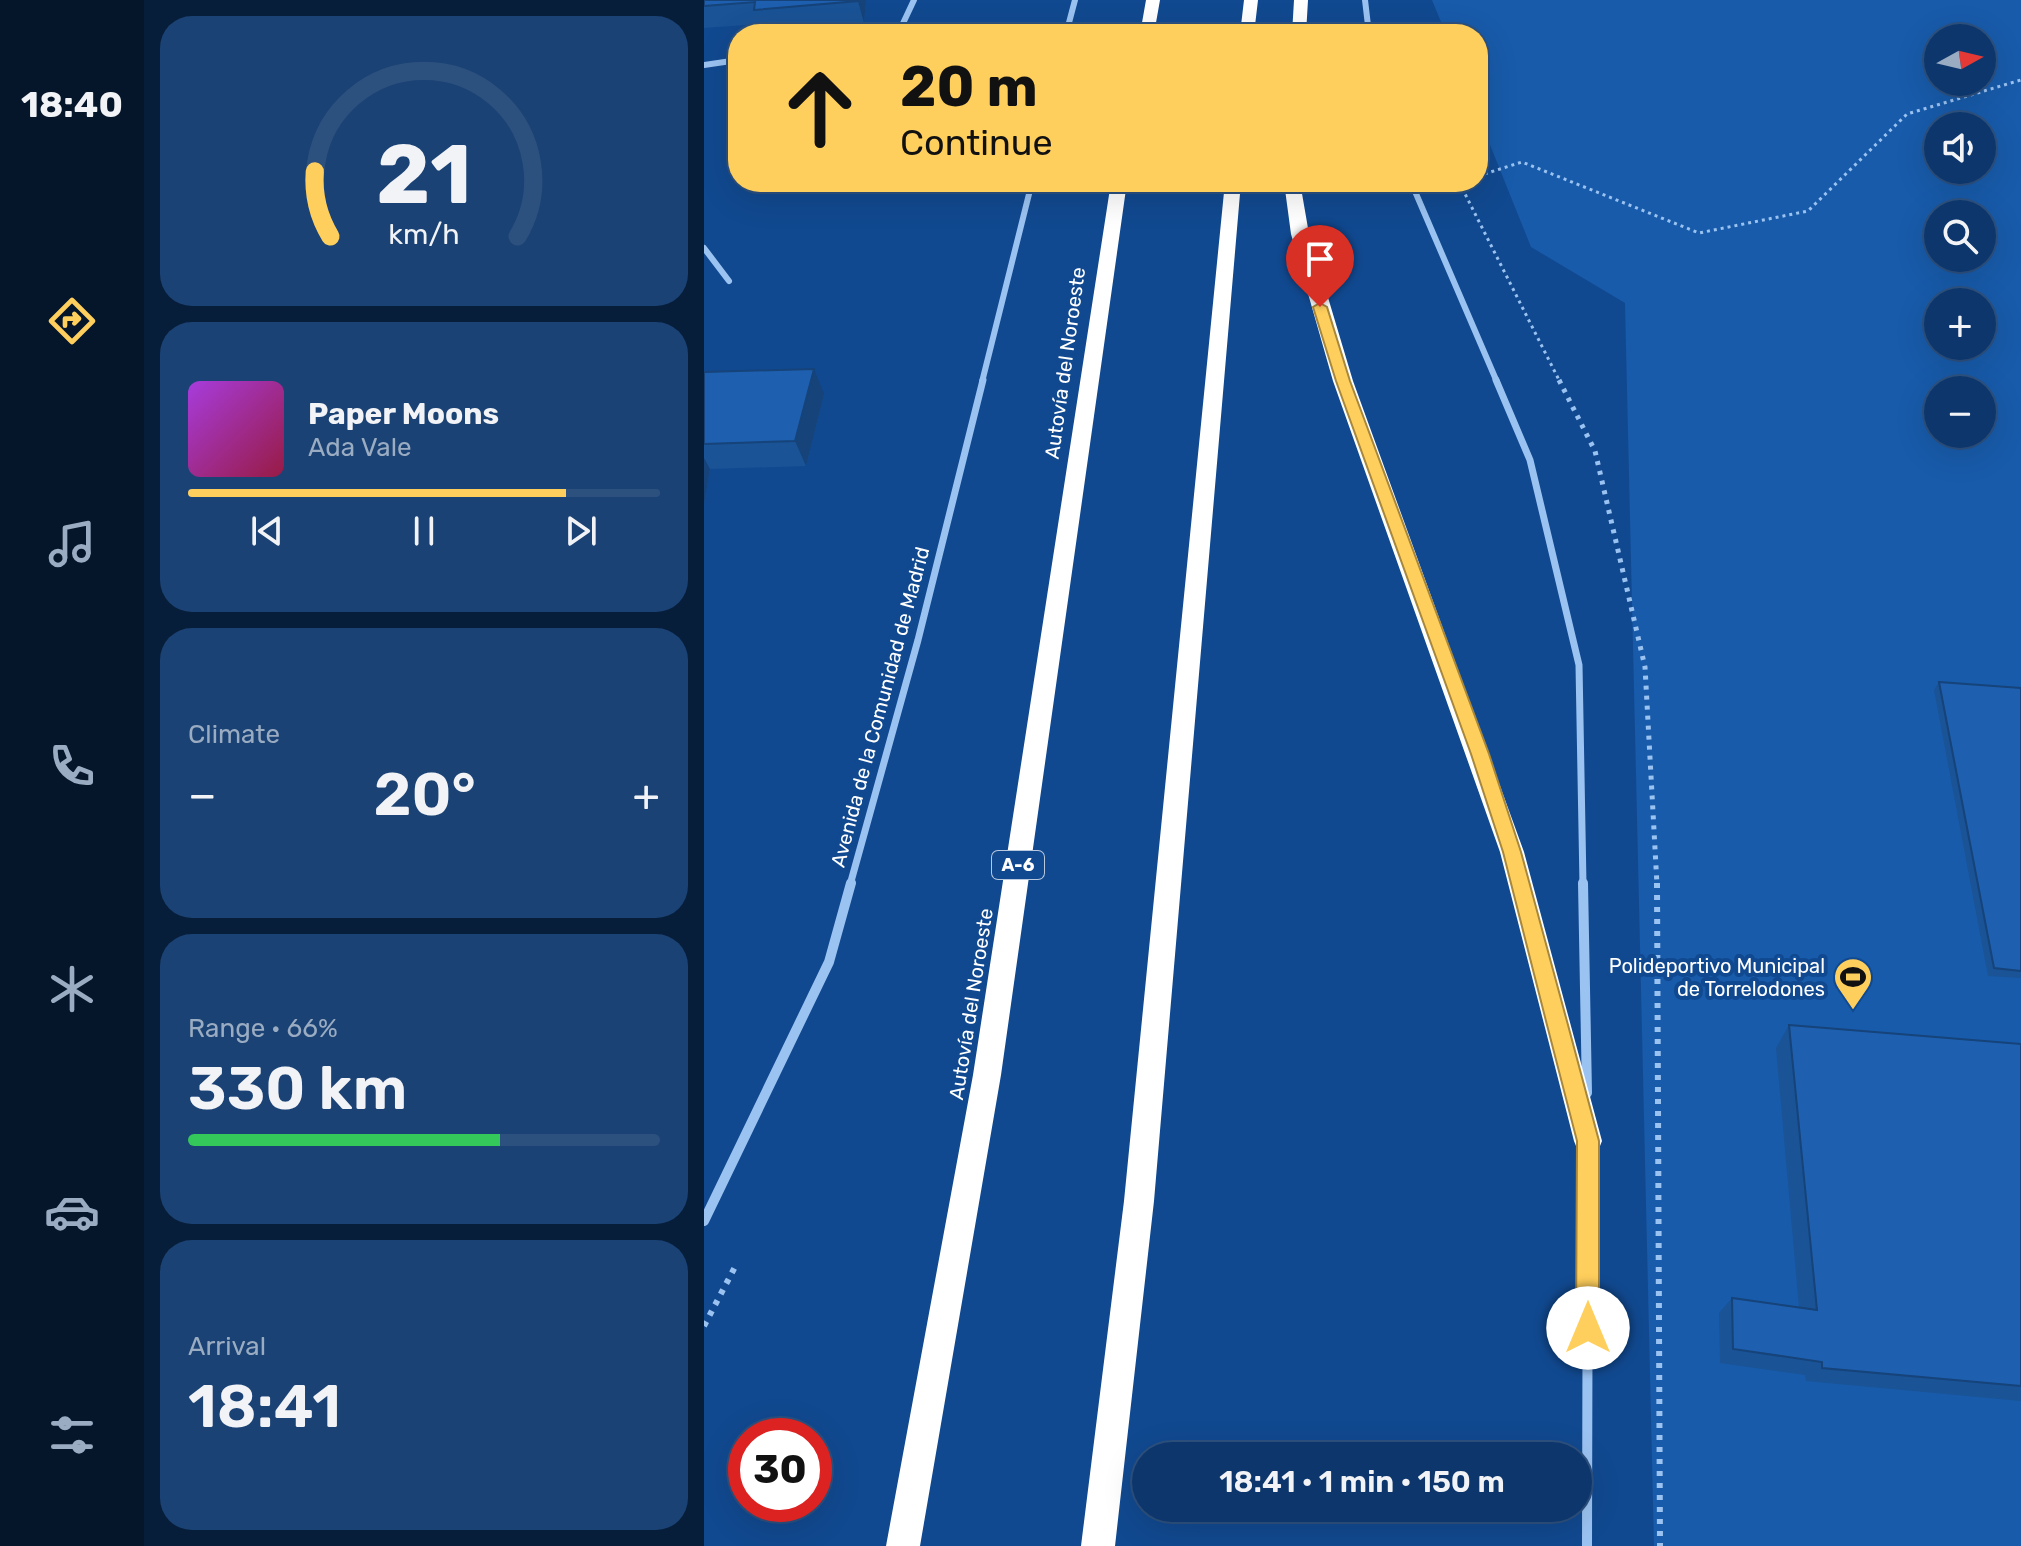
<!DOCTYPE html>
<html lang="en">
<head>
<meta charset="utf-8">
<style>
	:root { --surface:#0d376c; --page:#1b4274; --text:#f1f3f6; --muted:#9aacc2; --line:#2d517f; --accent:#ffcf5d }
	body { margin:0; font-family:Rubik,sans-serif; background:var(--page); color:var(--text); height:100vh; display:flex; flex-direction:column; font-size:30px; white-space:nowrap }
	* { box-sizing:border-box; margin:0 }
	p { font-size:26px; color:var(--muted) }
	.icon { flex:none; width:44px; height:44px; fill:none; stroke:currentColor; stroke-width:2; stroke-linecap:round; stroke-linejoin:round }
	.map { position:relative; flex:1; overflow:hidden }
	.side { display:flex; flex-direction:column; gap:16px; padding:16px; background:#071e3b; width:560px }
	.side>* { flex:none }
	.banner { position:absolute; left:24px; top:24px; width:760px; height:168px; border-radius:32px; box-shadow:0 8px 32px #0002,0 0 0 2px var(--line); background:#ffcf5d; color:#111; overflow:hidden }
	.needle { width:52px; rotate:82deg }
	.controls { position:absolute; left:1220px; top:24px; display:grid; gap:16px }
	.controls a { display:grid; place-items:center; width:72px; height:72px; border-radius:50%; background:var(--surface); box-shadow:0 8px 32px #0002,0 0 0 2px var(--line); font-size:40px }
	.speed { position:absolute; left:24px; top:1418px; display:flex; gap:16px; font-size:40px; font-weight:700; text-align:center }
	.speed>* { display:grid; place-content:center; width:104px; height:104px; border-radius:50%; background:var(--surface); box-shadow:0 8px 32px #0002,0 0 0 2px var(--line); line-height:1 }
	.speed .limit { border:12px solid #d22; background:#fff; color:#111 }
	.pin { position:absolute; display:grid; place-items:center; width:68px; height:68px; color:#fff; margin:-82px -34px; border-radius:50% 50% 50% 0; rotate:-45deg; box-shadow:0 0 8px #0007 }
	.pin .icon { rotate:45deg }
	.me { position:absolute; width:88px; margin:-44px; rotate:0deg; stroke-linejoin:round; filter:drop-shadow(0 0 6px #0008) }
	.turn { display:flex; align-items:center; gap:28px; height:168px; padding:0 40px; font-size:36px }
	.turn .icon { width:104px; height:104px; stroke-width:2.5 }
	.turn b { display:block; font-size:56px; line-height:68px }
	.big { font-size:60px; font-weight:600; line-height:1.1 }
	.side .card { flex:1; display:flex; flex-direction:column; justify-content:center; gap:12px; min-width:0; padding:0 28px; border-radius:32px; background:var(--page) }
	.side .dial { align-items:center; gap:0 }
	.dial svg { height:208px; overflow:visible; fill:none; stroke:var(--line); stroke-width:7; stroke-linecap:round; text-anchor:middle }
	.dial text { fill:var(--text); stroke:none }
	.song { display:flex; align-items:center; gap:24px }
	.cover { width:96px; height:96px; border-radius:12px; background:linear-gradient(135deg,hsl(280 70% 55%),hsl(340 70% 35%)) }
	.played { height:8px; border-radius:4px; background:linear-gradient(90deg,var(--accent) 80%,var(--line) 80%) }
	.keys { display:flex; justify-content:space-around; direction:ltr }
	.heat { display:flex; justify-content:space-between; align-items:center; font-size:44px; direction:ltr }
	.charge { height:12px; border-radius:6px; background:linear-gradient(90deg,#34c759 66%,var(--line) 0) }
	.trip { position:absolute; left:428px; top:1442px; width:460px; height:80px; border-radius:40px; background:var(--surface); box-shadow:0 8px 32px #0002,0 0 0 2px var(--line); font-weight:600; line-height:80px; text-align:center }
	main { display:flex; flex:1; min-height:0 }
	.tabs { display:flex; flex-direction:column; width:144px; justify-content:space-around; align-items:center; background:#05162b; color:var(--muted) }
	.tabs .icon { width:56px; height:56px }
	.tabs .on { color:var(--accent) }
	.tabs b { font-size:36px; color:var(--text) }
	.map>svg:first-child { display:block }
	.green { fill:#185baa; fill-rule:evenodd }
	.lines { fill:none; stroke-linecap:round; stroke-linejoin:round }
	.path-far2 { stroke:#9bc3f2; stroke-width:3; stroke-dasharray:3 4; stroke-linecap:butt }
	.path-far1 { stroke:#9bc3f2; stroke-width:5; stroke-dasharray:4 6; stroke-linecap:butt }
	.path { stroke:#9bc3f2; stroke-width:6; stroke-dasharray:5 7; stroke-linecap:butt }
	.street-far2 { stroke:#9bc3f2; stroke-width:6 }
	.street-far1 { stroke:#9bc3f2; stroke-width:7 }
	.street { stroke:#9bc3f2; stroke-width:10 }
	.highway { fill:#fff; fill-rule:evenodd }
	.wall { fill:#1a5396 }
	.shaded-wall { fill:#15437a }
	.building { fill:#1e60af; stroke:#15437a; stroke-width:2 }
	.route { fill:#ffcf5d; stroke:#a6873c; stroke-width:2 }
	.labels { text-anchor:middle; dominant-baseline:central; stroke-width:8; stroke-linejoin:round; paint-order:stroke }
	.shield { fill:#114990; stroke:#b8c8de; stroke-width:2 }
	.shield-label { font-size:18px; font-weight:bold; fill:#fff }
	.street-label { font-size:20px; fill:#fff; stroke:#114990 }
	.poi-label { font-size:20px; fill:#fff; stroke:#114990; text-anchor:end }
</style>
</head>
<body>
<main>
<nav class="tabs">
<b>18:40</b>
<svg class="icon on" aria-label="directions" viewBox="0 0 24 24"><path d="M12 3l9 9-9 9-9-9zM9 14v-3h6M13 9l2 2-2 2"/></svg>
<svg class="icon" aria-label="music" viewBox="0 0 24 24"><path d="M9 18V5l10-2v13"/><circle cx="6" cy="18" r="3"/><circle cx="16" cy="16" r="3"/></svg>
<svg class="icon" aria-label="phone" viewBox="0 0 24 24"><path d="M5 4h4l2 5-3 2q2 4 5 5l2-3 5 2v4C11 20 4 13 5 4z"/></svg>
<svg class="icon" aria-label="climate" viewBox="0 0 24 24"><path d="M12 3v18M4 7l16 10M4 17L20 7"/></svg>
<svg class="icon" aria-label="car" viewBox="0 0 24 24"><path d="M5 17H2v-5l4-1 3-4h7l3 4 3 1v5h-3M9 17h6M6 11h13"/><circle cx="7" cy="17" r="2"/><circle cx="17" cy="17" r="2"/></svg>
<svg class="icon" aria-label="filters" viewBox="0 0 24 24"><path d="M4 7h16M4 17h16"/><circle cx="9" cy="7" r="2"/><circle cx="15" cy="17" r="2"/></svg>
</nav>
<section class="side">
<div class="card dial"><svg viewBox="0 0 100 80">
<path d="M14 69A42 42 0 1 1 86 69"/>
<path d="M14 69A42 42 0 0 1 8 44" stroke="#ffcf5d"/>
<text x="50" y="56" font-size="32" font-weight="700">21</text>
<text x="50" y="72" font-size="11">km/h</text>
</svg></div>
<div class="card">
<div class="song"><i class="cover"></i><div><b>Paper Moons</b><p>Ada Vale</p></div></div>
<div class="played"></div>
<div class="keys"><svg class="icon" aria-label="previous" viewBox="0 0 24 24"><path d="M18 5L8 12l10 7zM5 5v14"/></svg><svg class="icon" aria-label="pause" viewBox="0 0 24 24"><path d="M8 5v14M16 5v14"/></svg><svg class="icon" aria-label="next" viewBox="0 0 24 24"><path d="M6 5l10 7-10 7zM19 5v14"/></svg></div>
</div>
<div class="card"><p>Climate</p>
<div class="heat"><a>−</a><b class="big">20°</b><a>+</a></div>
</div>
<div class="card"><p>Range · 66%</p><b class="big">330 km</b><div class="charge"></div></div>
<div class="card"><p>Arrival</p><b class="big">18:41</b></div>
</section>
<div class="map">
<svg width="1317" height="1546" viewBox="0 0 1317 1546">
	<rect width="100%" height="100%" fill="#114990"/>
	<path class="green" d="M 728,0 L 1317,0 L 1317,1546 L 950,1546 L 921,303 L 827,247 L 774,115 L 774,34 L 742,34 ZM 1234,38 L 1278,38 L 1278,82 L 1234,82 ZM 1234,126 L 1278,126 L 1278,170 L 1234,170 ZM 1234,214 L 1278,214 L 1278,258 L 1234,258 ZM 1234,302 L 1278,302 L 1278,346 L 1234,346 ZM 1234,390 L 1278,390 L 1278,434 L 1234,434 Z"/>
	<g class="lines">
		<path class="path-far2" d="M 774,176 L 818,162 L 995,233 L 1104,211 L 1203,114 L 1317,80
			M 755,182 L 856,382"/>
		<path class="path-far1" d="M 855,380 L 891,451 L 941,667 L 953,885"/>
		<path class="path" d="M 953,883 L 956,1546
			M 0,1326 L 32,1265"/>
		<path class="street-far2" d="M 661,0 L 665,34
			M 194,34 L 210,0
			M 362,34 L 371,0
			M 0,65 L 34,60
			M 707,182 L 793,382
			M 0,248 L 25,281
			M 278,382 L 328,182"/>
		<path class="street-far1" d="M 792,380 L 826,460 L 875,665 L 879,885
			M 146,885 L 214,640 L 279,380"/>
		<path class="street" d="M 879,883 L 883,1093
			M 0,1221 L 125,962 L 147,883
			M 883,1546 L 884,1147"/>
		<path class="highway" d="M 442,0 L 456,0 L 450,34 L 436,34 Z
			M 540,0 L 554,0 L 550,34 L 536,34 Z
			M 590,0 L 604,0 L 602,34 L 588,34 Z
			M 407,182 L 423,182 L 297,1075 L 216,1546 L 182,1546 L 269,1075 Z
			M 521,182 L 537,182 L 450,1201 L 411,1546 L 377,1546 L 420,1201 Z
			M 580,182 L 596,182 L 605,234 L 649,381 L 820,852 L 898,1141 L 894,1151 L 884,1155 L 874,1151 L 870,1141 L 796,852 L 629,381 L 587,234 Z"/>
	</g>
	<path class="wall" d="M 0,0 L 162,0 L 160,23 L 58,32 L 55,24 L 0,28 Z
		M 0,372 L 120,394 L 102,466 L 6,469 L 0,504 Z
		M 1235,682 L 1317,688 L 1317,978 L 1284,976 L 1230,690 Z
		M 1085,1025 L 1317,1044 L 1317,1401 L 1102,1381 L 1101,1375 L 1016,1363 L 1015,1313 L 1028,1298 L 1095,1307 L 1072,1048 Z"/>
	<path class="shaded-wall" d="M 154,0 L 162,0 L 160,23 L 154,1 Z
		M 110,369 L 120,394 L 102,466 L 91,441 Z
		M 0,458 L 6,469 L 0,504 Z"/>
	<path class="building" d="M 0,0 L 154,0 L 154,1 L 50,10 L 51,2 L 0,6 Z
		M 110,369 L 91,441 L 0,444 L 0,372 Z
		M 1235,682 L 1317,688 L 1317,971 L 1290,968 Z
		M 1085,1025 L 1317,1044 L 1317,1386 L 1118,1368 L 1118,1362 L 1029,1349 L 1028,1298 L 1113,1310 Z"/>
	<path class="route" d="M 616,303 L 623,307 L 646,381 L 785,754 L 817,852 L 864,1025 L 895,1141 L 895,1328 L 892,1336 L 884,1339 L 875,1336 L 872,1328 L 873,1141 L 843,1025 L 799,852 L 767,754 L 632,381 L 609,307 Z"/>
	<defs>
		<symbol id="stadium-pin" viewBox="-11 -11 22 30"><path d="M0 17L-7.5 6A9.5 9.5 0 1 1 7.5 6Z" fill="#ffcf5d" stroke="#114990"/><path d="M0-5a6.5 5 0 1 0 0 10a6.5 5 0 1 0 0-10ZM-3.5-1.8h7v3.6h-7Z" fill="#111"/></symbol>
	</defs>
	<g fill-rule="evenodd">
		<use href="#stadium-pin" x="1127" y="955" width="44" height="60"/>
	</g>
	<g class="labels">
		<rect class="shield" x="288" y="851" width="52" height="28" rx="6"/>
		<g class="shield-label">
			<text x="314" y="865">A-6</text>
		</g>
		<g class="street-label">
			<text transform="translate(361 363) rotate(-82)">Autovía del Noroeste</text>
			<text transform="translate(176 707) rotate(-75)">Avenida de la Comunidad de Madrid</text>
			<text transform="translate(267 1004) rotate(-81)">Autovía del Noroeste</text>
		</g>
		<g class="poi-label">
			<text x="1121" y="966">Polideportivo Municipal<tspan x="1121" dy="23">de Torrelodones</tspan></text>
		</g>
	</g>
</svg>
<div class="controls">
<a><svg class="needle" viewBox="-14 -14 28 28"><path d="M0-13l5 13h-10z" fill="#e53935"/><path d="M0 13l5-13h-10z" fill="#9aacc2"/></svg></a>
<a><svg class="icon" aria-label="sound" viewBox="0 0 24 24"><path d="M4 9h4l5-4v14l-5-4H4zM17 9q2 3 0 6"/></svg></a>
<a><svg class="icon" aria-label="search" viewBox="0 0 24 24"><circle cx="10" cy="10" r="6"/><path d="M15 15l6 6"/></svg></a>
<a>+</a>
<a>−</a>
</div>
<div class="speed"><div class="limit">30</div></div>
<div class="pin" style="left:616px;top:307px;background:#d93025"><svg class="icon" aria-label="arrive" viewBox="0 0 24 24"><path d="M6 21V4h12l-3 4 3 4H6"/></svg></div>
<svg class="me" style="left:884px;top:1328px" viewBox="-20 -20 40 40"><circle r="19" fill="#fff"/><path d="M0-13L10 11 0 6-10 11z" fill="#ffcf5d"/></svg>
<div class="trip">18:41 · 1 min · 150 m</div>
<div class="banner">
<div class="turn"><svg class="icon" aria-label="ahead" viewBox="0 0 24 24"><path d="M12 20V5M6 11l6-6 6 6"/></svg><div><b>20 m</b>Continue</div></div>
</div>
</div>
</main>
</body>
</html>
